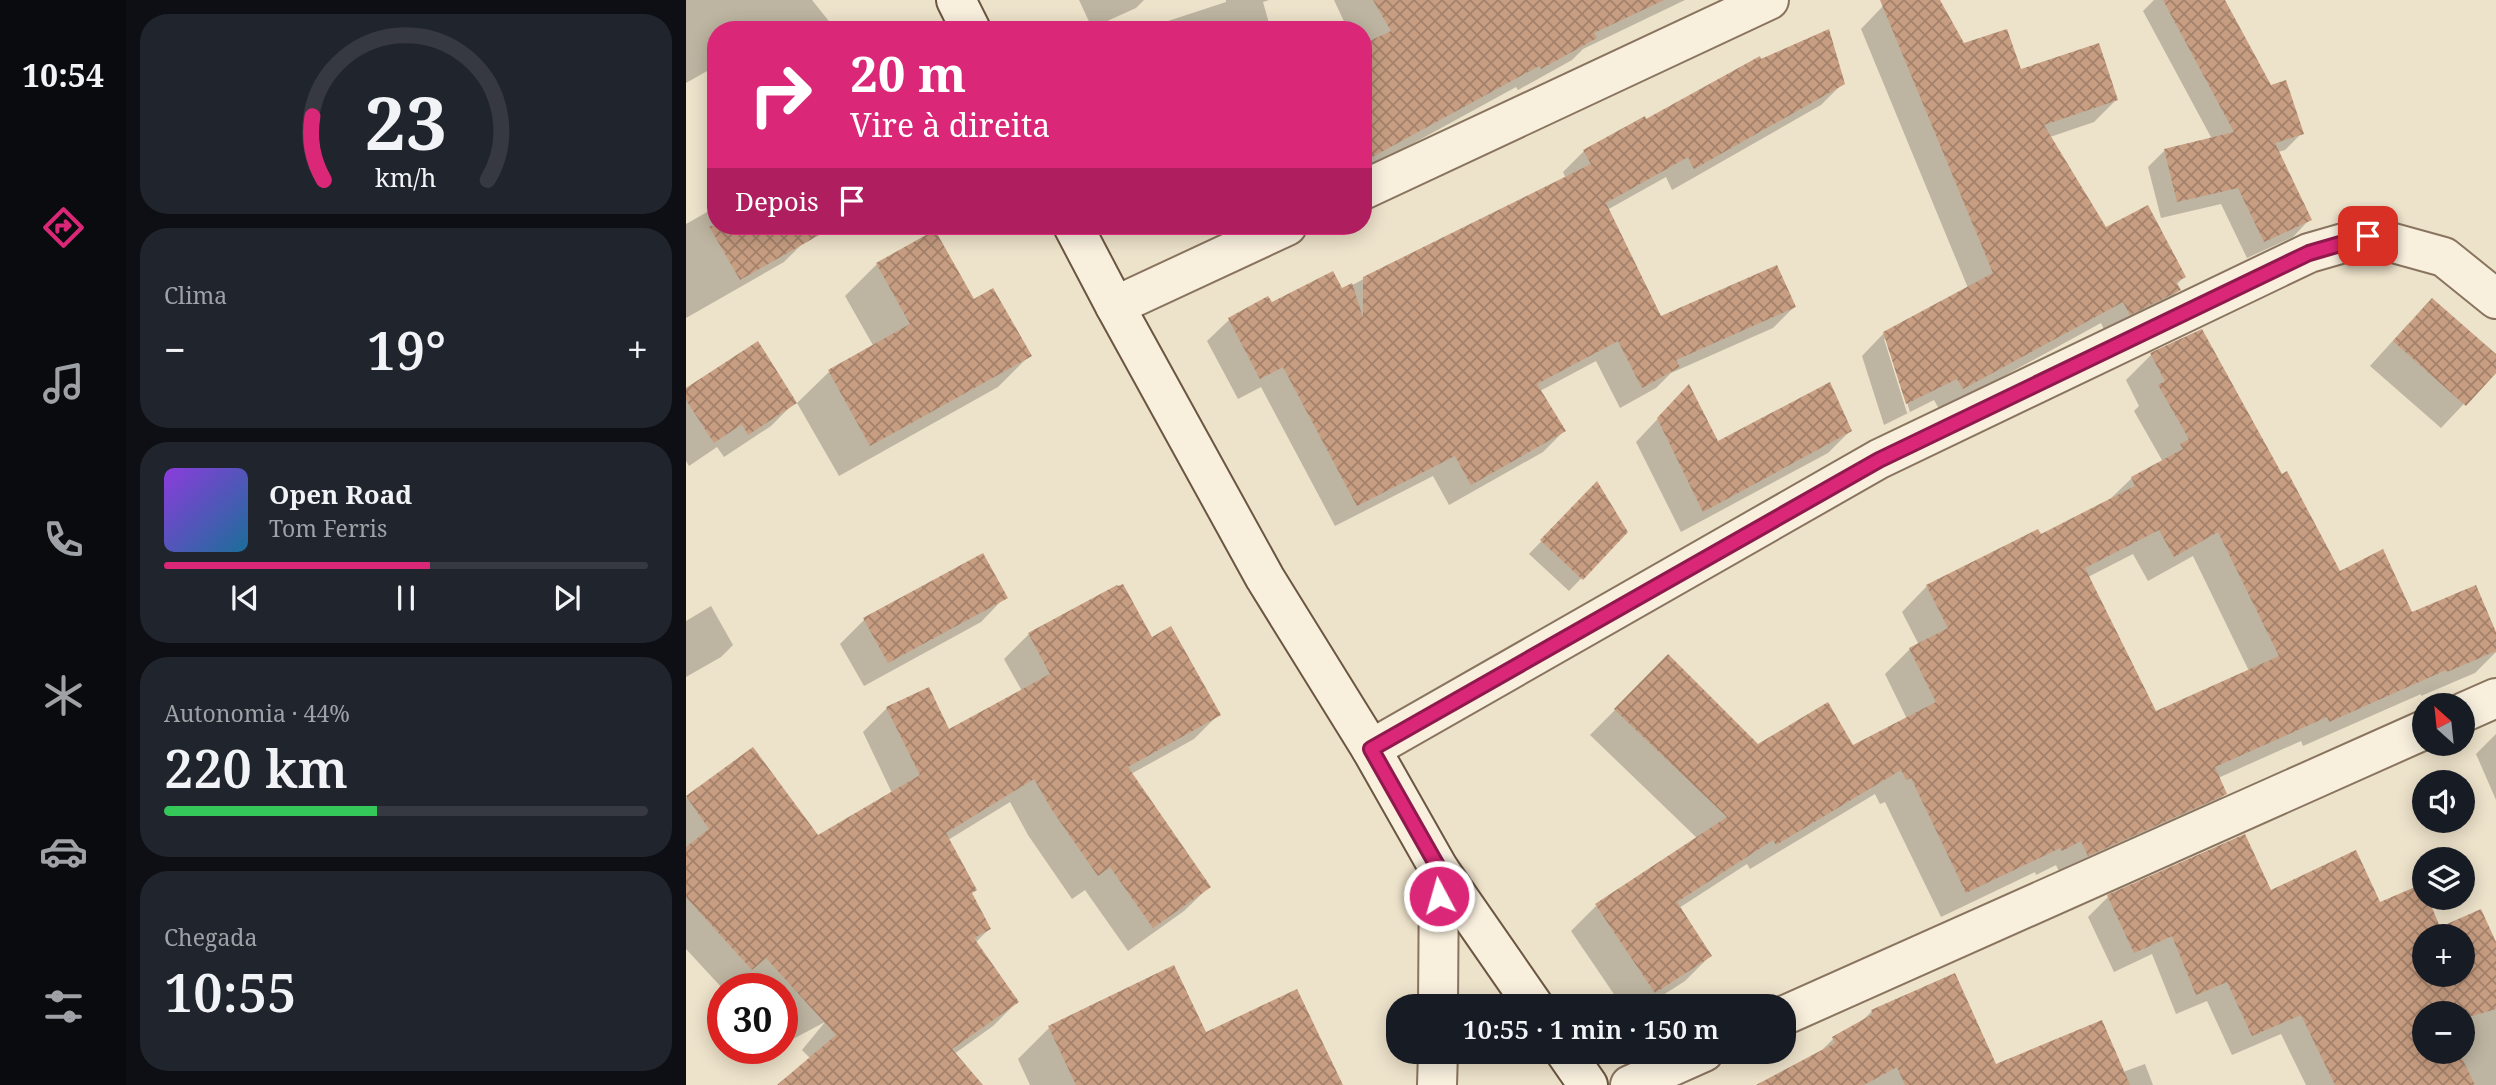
<!DOCTYPE html>
<html lang="pt">
<head>
<meta charset="utf-8">
<style>
	:root { --surface:#171b24; --page:#20242c; --text:#f1f3f6; --muted:#9ea1a6; --line:#363941; --accent:#db2777 }
	body { margin:0; font-family:"Noto Serif",serif; background:var(--page); color:var(--text); height:100vh; display:flex; flex-direction:column; font-size:26px; white-space:nowrap }
	* { box-sizing:border-box; margin:0 }
	p { font-size:23px; color:var(--muted) }
	.icon { flex:none; width:38px; height:38px; fill:none; stroke:currentColor; stroke-width:2; stroke-linecap:round; stroke-linejoin:round }
	.map { position:relative; flex:1; overflow:hidden }
	.details { display:flex; flex-direction:column; gap:14px; padding:14px; background:#0d0f14; width:560px }
	.details>* { flex:none }
	.banner { position:absolute; left:21px; top:21px; width:665px; height:214px; border-radius:28px; box-shadow:0 4px 18px #0003; background:#db2777; color:#fff; overflow:hidden }
	.needle { width:46px; rotate:333deg }
	.controls { position:absolute; left:1726px; top:693px; display:grid; gap:14px }
	.controls a { display:grid; place-items:center; width:63px; height:63px; border-radius:50%; background:var(--surface); box-shadow:0 4px 18px #0003; font-size:35px }
	.speed { position:absolute; left:21px; top:973px; display:flex; gap:14px; font-size:35px; font-weight:700; text-align:center }
	.speed>* { display:grid; place-content:center; width:91px; height:91px; border-radius:50%; background:var(--surface); box-shadow:0 4px 18px #0003; line-height:1 }
	.speed .limit { border:10px solid #d22; background:#fff; color:#111 }
	.pin { position:absolute; display:grid; place-items:center; width:60px; height:60px; color:#fff; margin:-30px; border-radius:14px; box-shadow:0 4px 10px #0006 }
	.me { position:absolute; width:77px; margin:-38px; rotate:354deg; stroke-linejoin:round; filter:drop-shadow(0 0 5px #0008) }
	.turn { display:flex; align-items:center; gap:24px; height:147px; padding:0 28px; font-size:32px }
	.turn .icon { width:91px; height:91px; stroke-width:2.5 }
	.turn b { display:block; font-size:49px; line-height:60px }
	.then { display:flex; align-items:center; height:66px; padding:0 28px; background:#0003; gap:14px; font-size:26px }
	.big { font-size:52px; font-weight:600; line-height:1.1 }
	.details .widget { flex:1; display:flex; flex-direction:column; justify-content:center; gap:10px; min-width:0; padding:0 24px; border-radius:28px; background:var(--page) }
	.details .dial { align-items:center; gap:0 }
	.dial svg { height:182px; overflow:visible; fill:none; stroke:var(--line); stroke-width:7; stroke-linecap:round; text-anchor:middle }
	.dial text { fill:var(--text); stroke:none }
	.song { display:flex; align-items:center; gap:21px }
	.cover { width:84px; height:84px; border-radius:10px; background:linear-gradient(135deg,hsl(270 70% 55%),hsl(200 70% 35%)) }
	.played { height:7px; border-radius:4px; background:linear-gradient(90deg,var(--accent) 55%,var(--line) 55%) }
	.keys { display:flex; justify-content:space-around; direction:ltr }
	.heat { display:flex; justify-content:space-between; align-items:center; font-size:38px; direction:ltr }
	.charge { height:10px; border-radius:5px; background:linear-gradient(90deg,#34c759 44%,var(--line) 0) }
	.trip { position:absolute; left:700px; top:994px; width:410px; height:70px; border-radius:28px; background:var(--surface); box-shadow:0 4px 18px #0003; font-weight:600; line-height:70px; text-align:center }
	main { display:flex; flex:1; min-height:0 }
	.dock { display:flex; flex-direction:column; width:126px; justify-content:space-around; align-items:center; background:#090b0e; color:var(--muted) }
	.dock .icon { width:49px; height:49px }
	.dock .on { color:var(--accent) }
	.dock b { font-size:32px; color:var(--text) }
	.map>svg:first-child { display:block }
	.shadow { fill:#0003; fill-rule:evenodd }
	.building { fill:url(#building-cross-hatch); fill-rule:evenodd }
	.lines { fill:none; stroke-linecap:round; stroke-linejoin:round }
	.street-casing { stroke:#89745f; stroke-width:42 }
	.secondary-casing { stroke:#6b5642; stroke-width:42 }
	.street { stroke:#f8efdd; stroke-width:38 }
	.secondary { stroke:#f8efdd; stroke-width:38 }
	.route-casing { stroke:#8e194d; stroke-width:18 }
	.route { stroke:#db2777; stroke-width:12 }
</style>
</head>
<body>
<main>
<nav class="dock">
<b>10:54</b>
<svg class="icon on" aria-label="directions" viewBox="0 0 24 24"><path d="M12 3l9 9-9 9-9-9zM9 14v-3h6M13 9l2 2-2 2"/></svg>
<svg class="icon" aria-label="music" viewBox="0 0 24 24"><path d="M9 18V5l10-2v13"/><circle cx="6" cy="18" r="3"/><circle cx="16" cy="16" r="3"/></svg>
<svg class="icon" aria-label="phone" viewBox="0 0 24 24"><path d="M5 4h4l2 5-3 2q2 4 5 5l2-3 5 2v4C11 20 4 13 5 4z"/></svg>
<svg class="icon" aria-label="climate" viewBox="0 0 24 24"><path d="M12 3v18M4 7l16 10M4 17L20 7"/></svg>
<svg class="icon" aria-label="car" viewBox="0 0 24 24"><path d="M5 17H2v-5l4-1 3-4h7l3 4 3 1v5h-3M9 17h6M6 11h13"/><circle cx="7" cy="17" r="2"/><circle cx="17" cy="17" r="2"/></svg>
<svg class="icon" aria-label="filters" viewBox="0 0 24 24"><path d="M4 7h16M4 17h16"/><circle cx="9" cy="7" r="2"/><circle cx="15" cy="17" r="2"/></svg>
</nav>
<section class="details">
<div class="widget dial"><svg viewBox="0 0 100 80">
<path d="M14 69A42 42 0 1 1 86 69"/>
<path d="M14 69A42 42 0 0 1 9 41" stroke="#db2777"/>
<text x="50" y="56" font-size="32" font-weight="700">23</text>
<text x="50" y="72" font-size="11">km/h</text>
</svg></div>
<div class="widget"><p>Clima</p>
<div class="heat"><a>−</a><b class="big">19°</b><a>+</a></div>
</div>
<div class="widget">
<div class="song"><i class="cover"></i><div><b>Open Road</b><p>Tom Ferris</p></div></div>
<div class="played"></div>
<div class="keys"><svg class="icon" aria-label="previous" viewBox="0 0 24 24"><path d="M18 5L8 12l10 7zM5 5v14"/></svg><svg class="icon" aria-label="pause" viewBox="0 0 24 24"><path d="M8 5v14M16 5v14"/></svg><svg class="icon" aria-label="next" viewBox="0 0 24 24"><path d="M6 5l10 7-10 7zM19 5v14"/></svg></div>
</div>
<div class="widget"><p>Autonomia · 44%</p><b class="big">220 km</b><div class="charge"></div></div>
<div class="widget"><p>Chegada</p><b class="big">10:55</b></div>
</section>
<div class="map">
<svg width="1810" height="1085" viewBox="0 0 1810 1085">
	<defs>
		<pattern id="building-cross-hatch" width="8" height="8" patternUnits="userSpaceOnUse" patternTransform="scale(1.75)"><rect width="8" height="8" fill="#c89e82"/><path d="M0 0l8 8M0 8l8-8" fill="none" stroke="#a3816a"/></pattern>
	</defs>
	<rect width="100%" height="100%" fill="#ede2ca"/>
	<path class="shadow" d="M 0,0 L 126,0 L 150,30 L 30,30 L 30,66 L 0,83 Z
		M 393,0 L 458,0 L 450,8 L 406,28 Z
		M 540,0 L 583,0 L 577,2 L 585,30 L 471,30 L 479,22 L 540,2 Z
		M 648,0 L 999,0 L 897,49 L 886,60 L 832,90 L 830,87 L 695,161 L 677,174 L 677,30 L 662,30 Z
		M 1211,0 L 1252,0 L 1277,45 L 1334,71 L 1430,100 L 1408,122 L 1364,137 L 1419,229 L 1498,277 L 1490,285 L 1493,290 L 1470,312 L 1421,336 L 1415,323 L 1254,411 L 1248,400 L 1198,425 L 1176,356 L 1198,333 L 1282,288 L 1175,29 L 1197,6 ZM 1198,339 L 1201,339 L 1224,412 L 1221,413 Z
		M 1468,0 L 1537,0 L 1584,88 L 1616,133 L 1599,150 L 1592,152 L 1623,220 L 1607,237 L 1561,258 L 1535,204 L 1475,218 L 1462,167 L 1479,150 L 1526,139 L 1457,11 Z
		M 1157,83 L 1135,105 L 986,190 L 980,177 L 921,210 L 974,318 L 1108,307 L 1087,328 L 985,373 L 970,388 L 934,408 L 910,361 L 854,391 L 878,431 L 857,452 L 763,505 L 747,476 L 649,526 L 575,387 L 552,399 L 521,341 L 543,320 L 581,298 L 585,305 L 655,291 L 740,246 L 880,178 L 877,172 L 898,151 L 960,121 Z
		M 30,207 L 30,226 L 110,226 L 119,241 L 98,262 L 0,318 L 0,224 Z
		M 500,226 L 519,226 L 503,233 Z
		M 191,264 L 287,301 L 344,355 L 312,387 L 153,476 L 111,403 L 143,372 L 188,347 L 159,296 Z
		M 1722,324 L 1810,357 L 1810,370 L 1755,428 L 1684,366 Z
		M 1465,355 L 1595,476 L 1653,573 L 1726,614 L 1810,636 L 1810,652 L 1789,673 L 1735,696 L 1735,694 L 1617,746 L 1615,741 L 1532,778 L 1539,794 L 1514,819 L 1377,880 L 1370,865 L 1350,875 L 1349,872 L 1255,917 L 1199,802 L 1194,804 L 1189,794 L 1064,869 L 1061,864 L 993,908 L 1024,956 L 999,981 L 960,1006 L 936,1006 L 885,931 L 910,906 L 1012,839 L 904,735 L 982,657 L 1072,746 L 1166,747 L 1221,719 L 1199,674 L 1224,649 L 1233,645 L 1216,612 L 1241,586 L 1354,536 L 1422,501 L 1446,478 L 1477,462 L 1448,411 L 1453,406 L 1440,380 ZM 1447,554 L 1462,581 L 1507,556 L 1563,671 L 1469,713 L 1402,577 Z
		M 0,390 L 109,402 L 85,426 L 38,457 L 31,447 L 3,466 L 0,461 Z
		M 981,409 L 1031,443 L 1164,431 L 1142,453 L 995,532 L 950,442 Z
		M 911,484 L 940,532 L 883,591 L 843,554 Z
		M 430,587 L 465,639 L 533,714 L 508,739 L 445,774 L 523,887 L 498,911 L 442,951 L 399,890 L 386,899 L 342,835 L 324,802 L 262,840 L 284,894 L 303,929 L 289,943 L 331,1002 L 307,1026 L 268,1054 L 294,1085 L 94,1085 L 125,1059 L 116,1050 L 139,1022 L 107,1039 L 96,1027 L 96,989 L 61,989 L 54,981 L 45,989 L 37,989 L 0,949 L 0,798 L 67,750 L 132,837 L 206,793 L 177,732 L 201,708 L 262,732 L 336,691 L 318,659 L 343,634 Z
		M 319,597 L 295,622 L 178,686 L 154,644 L 178,620 Z
		M 25,606 L 47,645 L 35,657 L 0,677 L 0,621 Z
		M 1810,734 L 1810,800 L 1790,754 Z
		M 1735,887 L 1738,898 L 1740,898 L 1754,929 L 1792,913 L 1810,978 L 1810,1085 L 1620,1085 L 1595,1034 L 1546,1055 L 1521,1001 L 1490,1014 L 1466,954 L 1428,972 L 1402,917 L 1422,897 L 1584,892 L 1693,904 ZM 1738,936 L 1776,936 L 1776,975 L 1738,975 ZM 1738,1013 L 1776,1013 L 1776,1052 L 1738,1052 Z
		M 1186,1011 L 1241,1085 L 1074,1085 L 1132,1054 L 1147,1039 L 1175,1022 Z
		M 363,1028 L 638,1085 L 344,1085 L 332,1059 Z
		M 1459,1064 L 1467,1085 L 1337,1085 L 1437,1072 Z"/>
	<path class="building" d="M 687,0 L 978,0 L 908,33 L 911,38 L 855,69 L 853,66 L 677,162 L 677,44 L 705,31 Z
		M 1194,0 L 1254,0 L 1278,43 L 1321,29 L 1335,69 L 1413,43 L 1432,100 L 1358,125 L 1420,227 L 1462,205 L 1500,277 L 1490,282 L 1495,290 L 1444,315 L 1437,302 L 1277,389 L 1271,379 L 1220,404 L 1197,332 L 1307,273 Z
		M 1477,0 L 1539,0 L 1585,85 L 1600,80 L 1618,134 L 1589,143 L 1626,220 L 1578,242 L 1552,188 L 1491,202 L 1478,149 L 1548,132 Z
		M 1143,29 L 1159,84 L 1008,169 L 1002,157 L 920,203 L 975,316 L 1091,265 L 1110,307 L 990,360 L 994,367 L 956,388 L 932,341 L 851,384 L 880,431 L 785,485 L 769,456 L 671,506 L 597,367 L 574,379 L 542,318 L 582,296 L 586,302 L 647,271 L 656,288 L 666,283 L 677,318 L 677,277 L 905,164 L 897,150 L 959,116 L 960,119 L 1074,56 L 1075,59 Z
		M 23,226 L 149,226 L 54,280 Z
		M 249,230 L 288,299 L 307,288 L 346,356 L 184,446 L 142,370 L 224,324 L 190,263 Z
		M 1746,298 L 1810,354 L 1810,373 L 1780,406 L 1707,341 Z
		M 1516,329 L 1596,474 L 1601,471 L 1654,571 L 1697,549 L 1726,612 L 1790,585 L 1810,632 L 1810,651 L 1761,672 L 1760,670 L 1643,722 L 1641,717 L 1529,767 L 1541,794 L 1402,856 L 1395,841 L 1376,851 L 1374,848 L 1280,893 L 1225,778 L 1220,780 L 1215,770 L 1090,845 L 1087,840 L 991,902 L 1026,956 L 969,993 L 909,904 L 1041,817 L 928,709 L 982,654 L 1072,744 L 1142,702 L 1167,745 L 1250,702 L 1223,648 L 1262,628 L 1240,585 L 1352,529 L 1355,534 L 1449,486 L 1445,477 L 1497,449 L 1494,444 L 1503,439 L 1472,385 L 1479,381 L 1464,353 ZM 1473,530 L 1488,557 L 1532,532 L 1593,656 L 1470,711 L 1399,568 Z
		M 72,341 L 111,403 L 62,435 L 56,424 L 28,443 L 0,400 L 0,388 Z
		M 1144,382 L 1166,431 L 1017,512 L 971,418 L 1003,384 L 1032,441 Z
		M 911,481 L 942,532 L 897,580 L 854,540 Z
		M 297,553 L 322,598 L 202,663 L 177,618 Z
		M 437,584 L 466,637 L 485,626 L 535,715 L 442,767 L 525,887 L 467,928 L 424,867 L 412,876 L 366,810 L 348,779 L 260,833 L 291,890 L 286,893 L 305,929 L 288,938 L 333,1002 L 266,1049 L 297,1085 L 91,1085 L 150,1035 L 80,958 L 66,970 L 0,897 L 0,847 L 23,829 L 0,796 L 67,747 L 132,835 L 234,775 L 200,707 L 243,687 L 263,729 L 364,674 L 342,633 L 431,585 L 432,586 Z
		M 1559,834 L 1585,890 L 1670,850 L 1694,902 L 1736,884 L 1738,898 L 1742,898 L 1754,927 L 1795,909 L 1810,942 L 1810,1009 L 1776,1019 L 1776,1013 L 1738,1013 L 1738,1052 L 1773,1052 L 1789,1085 L 1649,1085 L 1615,1015 L 1566,1036 L 1541,982 L 1510,995 L 1486,936 L 1448,953 L 1421,895 ZM 1738,936 L 1776,936 L 1776,975 L 1738,975 Z
		M 488,965 L 520,1032 L 611,989 L 657,1085 L 390,1085 L 362,1026 Z
		M 1269,973 L 1310,1064 L 1416,1020 L 1444,1085 L 1219,1085 L 1211,1067 L 1178,1085 L 1070,1085 L 1149,1043 L 1146,1037 L 1187,1014 L 1185,1010 Z"/>
	<g class="lines">
		<defs>
			<path id="street" d="M 677,190 L 1083,0
				M 429,306 L 601,226
				M 1776,713 L 1810,698
				M 685,749 L 1193,459 L 1623,253 L 1682,236 L 1758,257 L 1810,299
				M 752,1006 L 753,869
				M 1097,1016 L 1738,730
				M 751,1085 L 752,1052
				M 944,1085 L 1018,1052"/>
			<path id="secondary" d="M 270,0 L 285,30
				M 387,226 L 429,306 L 579,578 L 685,749 L 753,869 L 848,1006
				M 879,1052 L 902,1085"/>
		</defs>
		<use href="#street" class="street-casing"/>
		<use href="#secondary" class="secondary-casing"/>
		<use href="#street" class="street"/>
		<use href="#secondary" class="secondary"/>
	</g>
	<g class="lines">
		<defs>
			<path id="route" d="M 753,896 L 753,869 L 685,749 L 1193,460 L 1623,253 L 1682,236"/>
		</defs>
		<use href="#route" class="route-casing"/>
		<use href="#route" class="route"/>
	</g>
</svg>
<div class="controls">
<a><svg class="needle" viewBox="-14 -14 28 28"><path d="M0-13l5 13h-10z" fill="#e53935"/><path d="M0 13l5-13h-10z" fill="#9ea1a6"/></svg></a>
<a><svg class="icon" aria-label="sound" viewBox="0 0 24 24"><path d="M4 9h4l5-4v14l-5-4H4zM17 9q2 3 0 6"/></svg></a>
<a><svg class="icon" aria-label="layers" viewBox="0 0 24 24"><path d="M12 4l9 5-9 5-9-5zM3 14l9 5 9-5"/></svg></a>
<a>+</a>
<a>−</a>
</div>
<div class="speed"><div class="limit">30</div></div>
<div class="pin" style="left:1682px;top:236px;background:#d93025"><svg class="icon" aria-label="arrive" viewBox="0 0 24 24"><path d="M6 21V4h12l-3 4 3 4H6"/></svg></div>
<svg class="me" style="left:753px;top:896px" viewBox="-20 -20 40 40"><circle r="17" fill="#db2777" stroke="#fff" stroke-width="3"/><path d="M0-11L8 9 0 5-8 9z" fill="#fff"/></svg>
<div class="trip">10:55 · 1 min · 150 m</div>
<div class="banner">
<div class="turn"><svg class="icon" aria-label="right" viewBox="0 0 24 24"><path d="M7 20v-9h11M14 6l5 5-5 5"/></svg><div><b>20 m</b>Vire à direita</div></div>
<div class="then">Depois<svg class="icon" aria-label="arrive" viewBox="0 0 24 24"><path d="M6 21V4h12l-3 4 3 4H6"/></svg></div>
</div>
</div>
</main>
</body>
</html>
